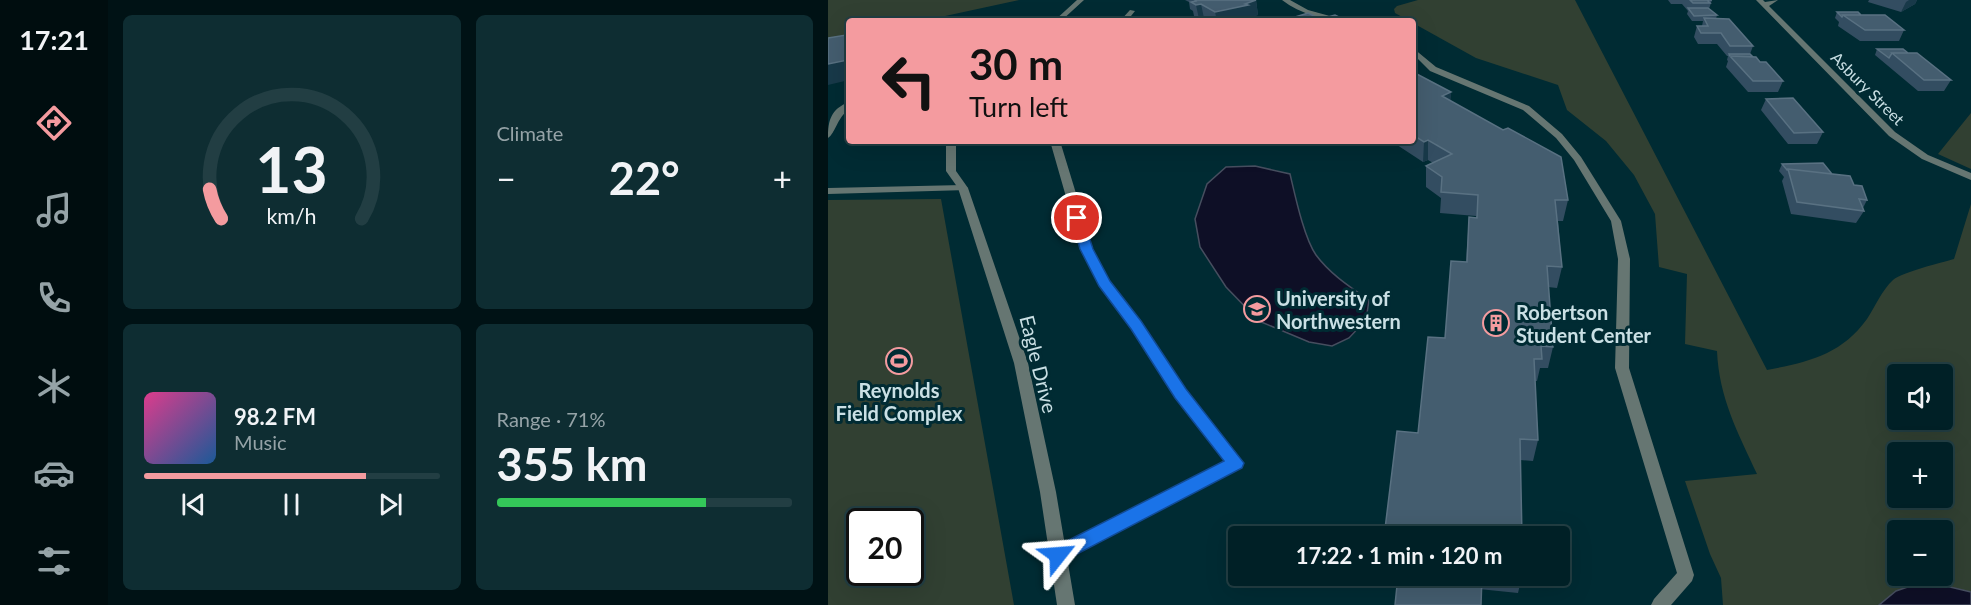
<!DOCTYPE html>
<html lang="en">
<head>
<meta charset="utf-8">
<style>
	:root { --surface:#002026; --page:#0e2d32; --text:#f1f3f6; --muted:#95a3a7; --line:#223e43; --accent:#f49b9f }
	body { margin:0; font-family:Lato,sans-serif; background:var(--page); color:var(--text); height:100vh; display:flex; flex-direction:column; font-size:22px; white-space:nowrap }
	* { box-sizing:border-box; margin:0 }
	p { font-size:20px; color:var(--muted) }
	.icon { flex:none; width:33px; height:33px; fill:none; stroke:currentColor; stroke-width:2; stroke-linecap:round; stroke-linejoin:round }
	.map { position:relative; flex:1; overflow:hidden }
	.side { display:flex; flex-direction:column; gap:15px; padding:15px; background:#001215; width:720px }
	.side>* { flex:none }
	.hud { position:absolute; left:18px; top:18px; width:570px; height:126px; border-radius:6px; box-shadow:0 6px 24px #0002,0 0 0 2px var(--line); background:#f49b9f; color:#111; overflow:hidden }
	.tools { position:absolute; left:1059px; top:364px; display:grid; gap:12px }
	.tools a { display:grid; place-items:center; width:66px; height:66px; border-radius:6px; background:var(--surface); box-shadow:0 6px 24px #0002,0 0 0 2px var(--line); font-size:30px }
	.speed { position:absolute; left:18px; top:508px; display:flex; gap:12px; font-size:30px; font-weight:700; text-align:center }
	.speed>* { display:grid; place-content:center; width:78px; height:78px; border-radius:50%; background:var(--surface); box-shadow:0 6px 24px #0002,0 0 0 2px var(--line); line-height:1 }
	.speed .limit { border:3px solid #111; border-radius:9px; background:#fff; color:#111 }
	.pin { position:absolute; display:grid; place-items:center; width:51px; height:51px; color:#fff; margin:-26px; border:3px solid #fff; border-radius:50%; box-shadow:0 2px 6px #0007 }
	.me { position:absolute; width:66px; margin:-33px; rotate:62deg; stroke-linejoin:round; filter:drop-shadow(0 0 4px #0008) }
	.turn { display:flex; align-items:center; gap:21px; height:126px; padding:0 24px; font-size:27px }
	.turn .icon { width:78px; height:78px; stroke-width:2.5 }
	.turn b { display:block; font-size:42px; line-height:51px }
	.big { font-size:45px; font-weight:700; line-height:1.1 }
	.side .tile { flex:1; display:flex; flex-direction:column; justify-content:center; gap:9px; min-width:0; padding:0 21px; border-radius:9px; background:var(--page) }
	.side .dial { align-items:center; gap:0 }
	.dial svg { height:156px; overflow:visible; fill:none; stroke:var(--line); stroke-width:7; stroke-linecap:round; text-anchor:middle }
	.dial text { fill:var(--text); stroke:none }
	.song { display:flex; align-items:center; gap:18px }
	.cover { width:72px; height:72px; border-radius:9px; background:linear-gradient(135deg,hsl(330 70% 55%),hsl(210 70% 35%)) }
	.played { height:6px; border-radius:3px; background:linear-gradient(90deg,var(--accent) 75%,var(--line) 75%) }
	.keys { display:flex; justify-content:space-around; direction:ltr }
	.heat { display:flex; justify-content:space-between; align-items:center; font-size:33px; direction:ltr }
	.charge { height:9px; border-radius:4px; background:linear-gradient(90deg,#34c759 71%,var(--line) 0) }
	.side .tiles { flex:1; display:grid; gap:15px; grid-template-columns:repeat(2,1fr) }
	.trip { position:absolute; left:400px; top:526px; width:342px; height:60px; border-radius:6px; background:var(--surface); box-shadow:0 6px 24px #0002,0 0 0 2px var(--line); font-weight:700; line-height:60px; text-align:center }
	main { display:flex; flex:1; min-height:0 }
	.menu { display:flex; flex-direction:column; width:108px; justify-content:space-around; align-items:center; background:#000d0f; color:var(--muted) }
	.menu .icon { width:42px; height:42px }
	.menu .active { color:var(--accent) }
	.menu b { font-size:27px; color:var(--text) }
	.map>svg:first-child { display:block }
	.green { fill:#314032; fill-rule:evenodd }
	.water { fill:#0e0f26; stroke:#464e5f; stroke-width:1.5 }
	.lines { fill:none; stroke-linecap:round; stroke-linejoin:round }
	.lane { fill:#667672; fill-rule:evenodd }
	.street { fill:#667672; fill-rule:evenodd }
	.wall { fill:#334d61 }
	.shaded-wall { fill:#183949 }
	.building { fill:#445d6f; stroke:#597182; stroke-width:1.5 }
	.route { fill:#1a73e8; stroke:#114b97; stroke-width:1.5 }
	.labels { text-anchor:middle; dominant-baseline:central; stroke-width:6; stroke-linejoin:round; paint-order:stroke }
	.far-street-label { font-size:16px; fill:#cae0e5; stroke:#002b33 }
	.poi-label { font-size:20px; font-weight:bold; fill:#cae0e5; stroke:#002b33; text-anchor:start }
	.street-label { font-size:20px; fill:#cae0e5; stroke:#002b33 }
</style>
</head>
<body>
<main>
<nav class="menu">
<b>17:21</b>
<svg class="icon active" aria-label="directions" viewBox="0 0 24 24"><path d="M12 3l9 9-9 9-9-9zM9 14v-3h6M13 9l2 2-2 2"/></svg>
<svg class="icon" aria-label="music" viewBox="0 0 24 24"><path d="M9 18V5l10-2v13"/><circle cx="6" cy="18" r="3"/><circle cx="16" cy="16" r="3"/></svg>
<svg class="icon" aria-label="phone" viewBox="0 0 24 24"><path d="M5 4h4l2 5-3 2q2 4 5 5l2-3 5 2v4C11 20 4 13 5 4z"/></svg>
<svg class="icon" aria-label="climate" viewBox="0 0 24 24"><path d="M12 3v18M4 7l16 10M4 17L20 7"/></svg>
<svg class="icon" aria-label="car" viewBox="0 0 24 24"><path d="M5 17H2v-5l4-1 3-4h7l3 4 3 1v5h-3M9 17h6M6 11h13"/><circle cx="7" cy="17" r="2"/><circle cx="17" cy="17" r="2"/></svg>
<svg class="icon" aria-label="filters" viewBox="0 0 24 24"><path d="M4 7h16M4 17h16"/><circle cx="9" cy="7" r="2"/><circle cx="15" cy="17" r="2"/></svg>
</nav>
<section class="side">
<div class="tiles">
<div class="tile dial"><svg viewBox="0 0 100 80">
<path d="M14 69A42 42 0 1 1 86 69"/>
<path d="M14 69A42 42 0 0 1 8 54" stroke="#f49b9f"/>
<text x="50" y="56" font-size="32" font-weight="700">13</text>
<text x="50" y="72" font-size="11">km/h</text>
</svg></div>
<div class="tile"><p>Climate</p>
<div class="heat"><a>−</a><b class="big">22°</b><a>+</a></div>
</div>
<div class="tile">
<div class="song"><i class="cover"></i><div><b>98.2 FM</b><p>Music</p></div></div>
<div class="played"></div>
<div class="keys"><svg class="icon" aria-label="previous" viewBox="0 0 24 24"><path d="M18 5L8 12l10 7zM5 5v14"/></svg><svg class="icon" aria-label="pause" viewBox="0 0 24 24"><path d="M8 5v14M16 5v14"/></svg><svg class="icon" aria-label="next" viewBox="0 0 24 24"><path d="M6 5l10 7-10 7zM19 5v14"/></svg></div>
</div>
<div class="tile"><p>Range · 71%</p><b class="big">355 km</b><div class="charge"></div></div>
</div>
</section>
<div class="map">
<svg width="1143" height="605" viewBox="0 0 1143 605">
	<rect width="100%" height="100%" fill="#002b33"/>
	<path class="green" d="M 0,0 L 191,0 L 94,21 L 21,21 L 21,37 L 0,41 Z
		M 590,0 L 747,0 L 939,370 C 980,362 1013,355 1039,319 C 1047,307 1054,290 1065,280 C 1074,272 1113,263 1126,259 L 1143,204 L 1143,592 C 1106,583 1082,581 1051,605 L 895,605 L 893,578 L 882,554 L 857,481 L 929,474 C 910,433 891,398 889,351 L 857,344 L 859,274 L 831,267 L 827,214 L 806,175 L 778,141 L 739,110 L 730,85 L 648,58 L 567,13 L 566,9 L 569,6 ZM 1070,375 L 1114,375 L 1114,420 L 1070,420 ZM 1070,453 L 1114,453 L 1114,498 L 1070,498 ZM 1070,531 L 1114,531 L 1114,576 L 1070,576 Z
		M 1143,113 L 1143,169 L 1110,154 Z
		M 113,199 L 186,605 L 0,605 L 0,200 ZM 32,522 L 82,522 L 82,573 L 32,573 Z"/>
	<path class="water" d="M 427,166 L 462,174 C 467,195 476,238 488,255 C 502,274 522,287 541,300 L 538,320 L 521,338 L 504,346 L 481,342 L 431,321 L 398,287 L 372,247 L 367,219 L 379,184 L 398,167 Z
		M 1097,581 L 1143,592 L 1143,605 L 1051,605 L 1068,591 Z"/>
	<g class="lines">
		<path class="lane" d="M 302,10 L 307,11 L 299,21 L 292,21 Z
			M 222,141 L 232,141 L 265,249 L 281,281 L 312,322 L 357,389 L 415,463 L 413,468 L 230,563 L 224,561 L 222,555 L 224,549 L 398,461 L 347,397 L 304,328 L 270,283 L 253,249 Z
			M 135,185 L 140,188 L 139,190 L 0,194 L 0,188 Z"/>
		<path class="street" d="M 249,0 L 256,0 L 233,21 L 226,21 Z
			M 454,0 L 462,0 L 480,10 L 520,21 C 498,21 472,14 454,0 Z
			M 928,0 L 935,0 L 937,2 L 950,0 L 941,6 L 1067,132 L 1100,155 L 1143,173 L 1143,180 L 1094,159 L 1061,136 Z
			M 585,48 L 608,67 L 701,106 L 734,134 L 753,157 L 793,221 L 802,259 L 801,368 L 866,575 L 864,581 L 843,605 L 823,605 L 826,599 L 849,573 L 787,368 L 790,259 L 783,221 L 746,160 L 728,138 L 695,110 L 602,71 L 585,54 Z
			M 21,102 L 21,109 C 9,118 7,134 0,138 C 0,120 3,109 21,102 Z
			M 118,141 L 128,141 L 128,171 L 140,188 L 200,363 L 228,492 L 247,605 L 229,605 L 212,492 L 186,363 L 130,188 L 118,171 Z"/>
	</g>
	<path class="wall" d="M 357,0 L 428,0 L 430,15 L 422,17 L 422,20 L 416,21 L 381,21 L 376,18 L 371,19 L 366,16 L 365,11 L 362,9 L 361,2 Z
		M 840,0 L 884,0 L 881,9 L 889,15 L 888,19 L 925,46 L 922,54 L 955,81 L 950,92 L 920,92 L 898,67 L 900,61 L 899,60 L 900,56 L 899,56 L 889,44 L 870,44 L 866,37 L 869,26 L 874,26 L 875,21 L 864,21 L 859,14 L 860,11 L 854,4 L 843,4 Z
		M 1041,0 L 1089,0 L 1087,4 L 1073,12 L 1040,2 Z
		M 1009,12 L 1033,15 L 1076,30 L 1071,41 L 1032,41 L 1010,26 L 1011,22 L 1007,18 Z
		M 1049,49 L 1080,53 L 1123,80 L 1116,91 L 1090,91 L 1047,55 Z
		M 585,72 L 623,92 L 622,101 L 740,200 L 735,221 L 730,221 L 734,267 L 729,288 L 720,287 L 725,347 L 720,368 L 712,368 L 709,381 L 707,381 L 710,440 L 705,461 L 692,460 L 590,433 L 638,262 L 641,217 L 648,218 L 648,216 L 612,213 L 613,198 L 598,187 L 598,166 L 605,163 L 600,160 L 595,162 L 563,141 L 585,141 Z
		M 938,99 L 995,132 L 989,144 L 960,144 L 933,110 Z
		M 954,164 L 1004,174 L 1026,185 L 1039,200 L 1035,208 L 1036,211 L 1028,223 L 963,214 L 954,181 L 956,177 L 951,171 Z
		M 553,576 L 694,576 L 690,593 L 553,579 Z"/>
	<path class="shaded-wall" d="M 428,0 L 430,15 L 422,17 L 422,20 L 416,21 L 389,21 L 387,12 Z
		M 1081,0 L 1089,0 L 1087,4 L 1073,12 L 1078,2 Z
		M 373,4 L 376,18 L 371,19 L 368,5 Z
		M 18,35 L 21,40 L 21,80 L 0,85 L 0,64 Z
		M 623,92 L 622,111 L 614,96 Z
		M 600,140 L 600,160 L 595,162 L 596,142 Z"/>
	<path class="building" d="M 367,0 L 428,0 L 417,4 L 420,5 L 387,12 L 373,4 L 368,5 L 363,2 L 368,1 Z
		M 862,0 L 884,0 L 879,0 L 882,3 L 865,3 Z
		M 860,8 L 880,8 L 889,15 L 866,16 Z
		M 1009,12 L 1030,12 L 1033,15 L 1015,15 L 1014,17 Z
		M 480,13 L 492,19 L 507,15 L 519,21 L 454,21 Z
		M 1015,15 L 1057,15 L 1076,30 L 1037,30 Z
		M 876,18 L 901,19 L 925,46 L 902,46 L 893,33 L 873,33 L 869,26 L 880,26 Z
		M 18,35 L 20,60 L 0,64 L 0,38 Z
		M 1049,49 L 1075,49 L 1080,53 L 1064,53 L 1061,58 Z
		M 1064,53 L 1089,53 L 1123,80 L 1096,80 Z
		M 901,54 L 922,54 L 925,57 L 902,56 Z
		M 902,56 L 928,57 L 932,62 L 938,62 L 955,81 L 925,81 Z
		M 585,72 L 623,92 L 614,96 L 675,130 L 680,128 L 733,157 L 740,200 L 727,200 L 734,267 L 719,266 L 725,347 L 713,346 L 714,359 L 706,359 L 710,440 L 692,439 L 694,537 L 556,537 L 569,431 L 590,433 L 600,337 L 617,338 L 623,261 L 639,262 L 641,217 L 649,218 L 650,195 L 613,192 L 614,177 L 598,166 L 624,154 L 600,140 L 596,142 L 585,135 Z
		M 965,98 L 995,132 L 966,133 L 938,99 Z
		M 995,163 L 1004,174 L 960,169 L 959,170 L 954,164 Z
		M 960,169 L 1022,176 L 1026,185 L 1034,186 L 1039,200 L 1031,199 L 1036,211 L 969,202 Z
		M 570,576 L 654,576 L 653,605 L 567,605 Z"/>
	<path class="route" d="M 249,214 L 255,218 L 265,249 L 282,281 L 313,321 L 358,389 L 416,463 L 414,468 L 230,564 L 223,561 L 221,555 L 223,549 L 396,461 L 347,398 L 303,329 L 271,286 L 252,249 L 243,218 Z"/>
	<defs>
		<symbol id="university-ring" viewBox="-11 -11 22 22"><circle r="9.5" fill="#002b33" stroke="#f49b9f" stroke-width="1.5"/><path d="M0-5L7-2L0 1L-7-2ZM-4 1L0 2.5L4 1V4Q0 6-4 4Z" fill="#f49b9f"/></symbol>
		<symbol id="building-ring" viewBox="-11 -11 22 22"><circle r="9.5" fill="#002b33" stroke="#f49b9f" stroke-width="1.5"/><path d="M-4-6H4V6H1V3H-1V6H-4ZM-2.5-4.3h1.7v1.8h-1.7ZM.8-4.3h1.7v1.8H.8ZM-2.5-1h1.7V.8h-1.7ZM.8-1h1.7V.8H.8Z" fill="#f49b9f"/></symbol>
		<symbol id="stadium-ring" viewBox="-11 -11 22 22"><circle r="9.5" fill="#002b33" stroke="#f49b9f" stroke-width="1.5"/><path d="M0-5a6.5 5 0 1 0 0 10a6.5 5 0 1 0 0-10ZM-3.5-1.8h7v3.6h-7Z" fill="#f49b9f"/></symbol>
	</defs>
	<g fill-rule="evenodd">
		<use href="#university-ring" x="414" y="294" width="30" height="30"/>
		<use href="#building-ring" x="653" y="308" width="30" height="30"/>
		<use href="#stadium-ring" x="56" y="346" width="30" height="30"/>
	</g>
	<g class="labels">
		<g class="far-street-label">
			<text transform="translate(1040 88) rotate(45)">Asbury Street</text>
		</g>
		<g class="poi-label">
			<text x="448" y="298">University of<tspan x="448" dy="23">Northwestern</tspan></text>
			<text x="688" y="312">Robertson<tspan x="688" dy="23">Student Center</tspan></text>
			<text x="71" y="390" text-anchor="middle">Reynolds<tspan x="71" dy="23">Field Complex</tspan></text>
		</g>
		<g class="street-label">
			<text transform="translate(211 364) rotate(76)">Eagle Drive</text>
		</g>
	</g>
</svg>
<div class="tools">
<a><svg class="icon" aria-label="sound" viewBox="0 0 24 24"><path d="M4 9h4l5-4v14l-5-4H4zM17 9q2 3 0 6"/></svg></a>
<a>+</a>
<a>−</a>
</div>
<div class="speed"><div class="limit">20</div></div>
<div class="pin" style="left:249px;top:218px;background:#d93025"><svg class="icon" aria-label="arrive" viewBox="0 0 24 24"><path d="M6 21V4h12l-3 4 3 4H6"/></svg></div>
<svg class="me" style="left:230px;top:555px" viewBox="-20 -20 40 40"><path d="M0-17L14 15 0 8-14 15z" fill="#1a73e8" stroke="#fff" stroke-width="4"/></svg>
<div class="trip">17:22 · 1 min · 120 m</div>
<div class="hud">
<div class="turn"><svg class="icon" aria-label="left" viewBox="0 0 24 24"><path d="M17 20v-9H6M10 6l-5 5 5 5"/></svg><div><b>30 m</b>Turn left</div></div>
</div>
</div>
</main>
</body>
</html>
